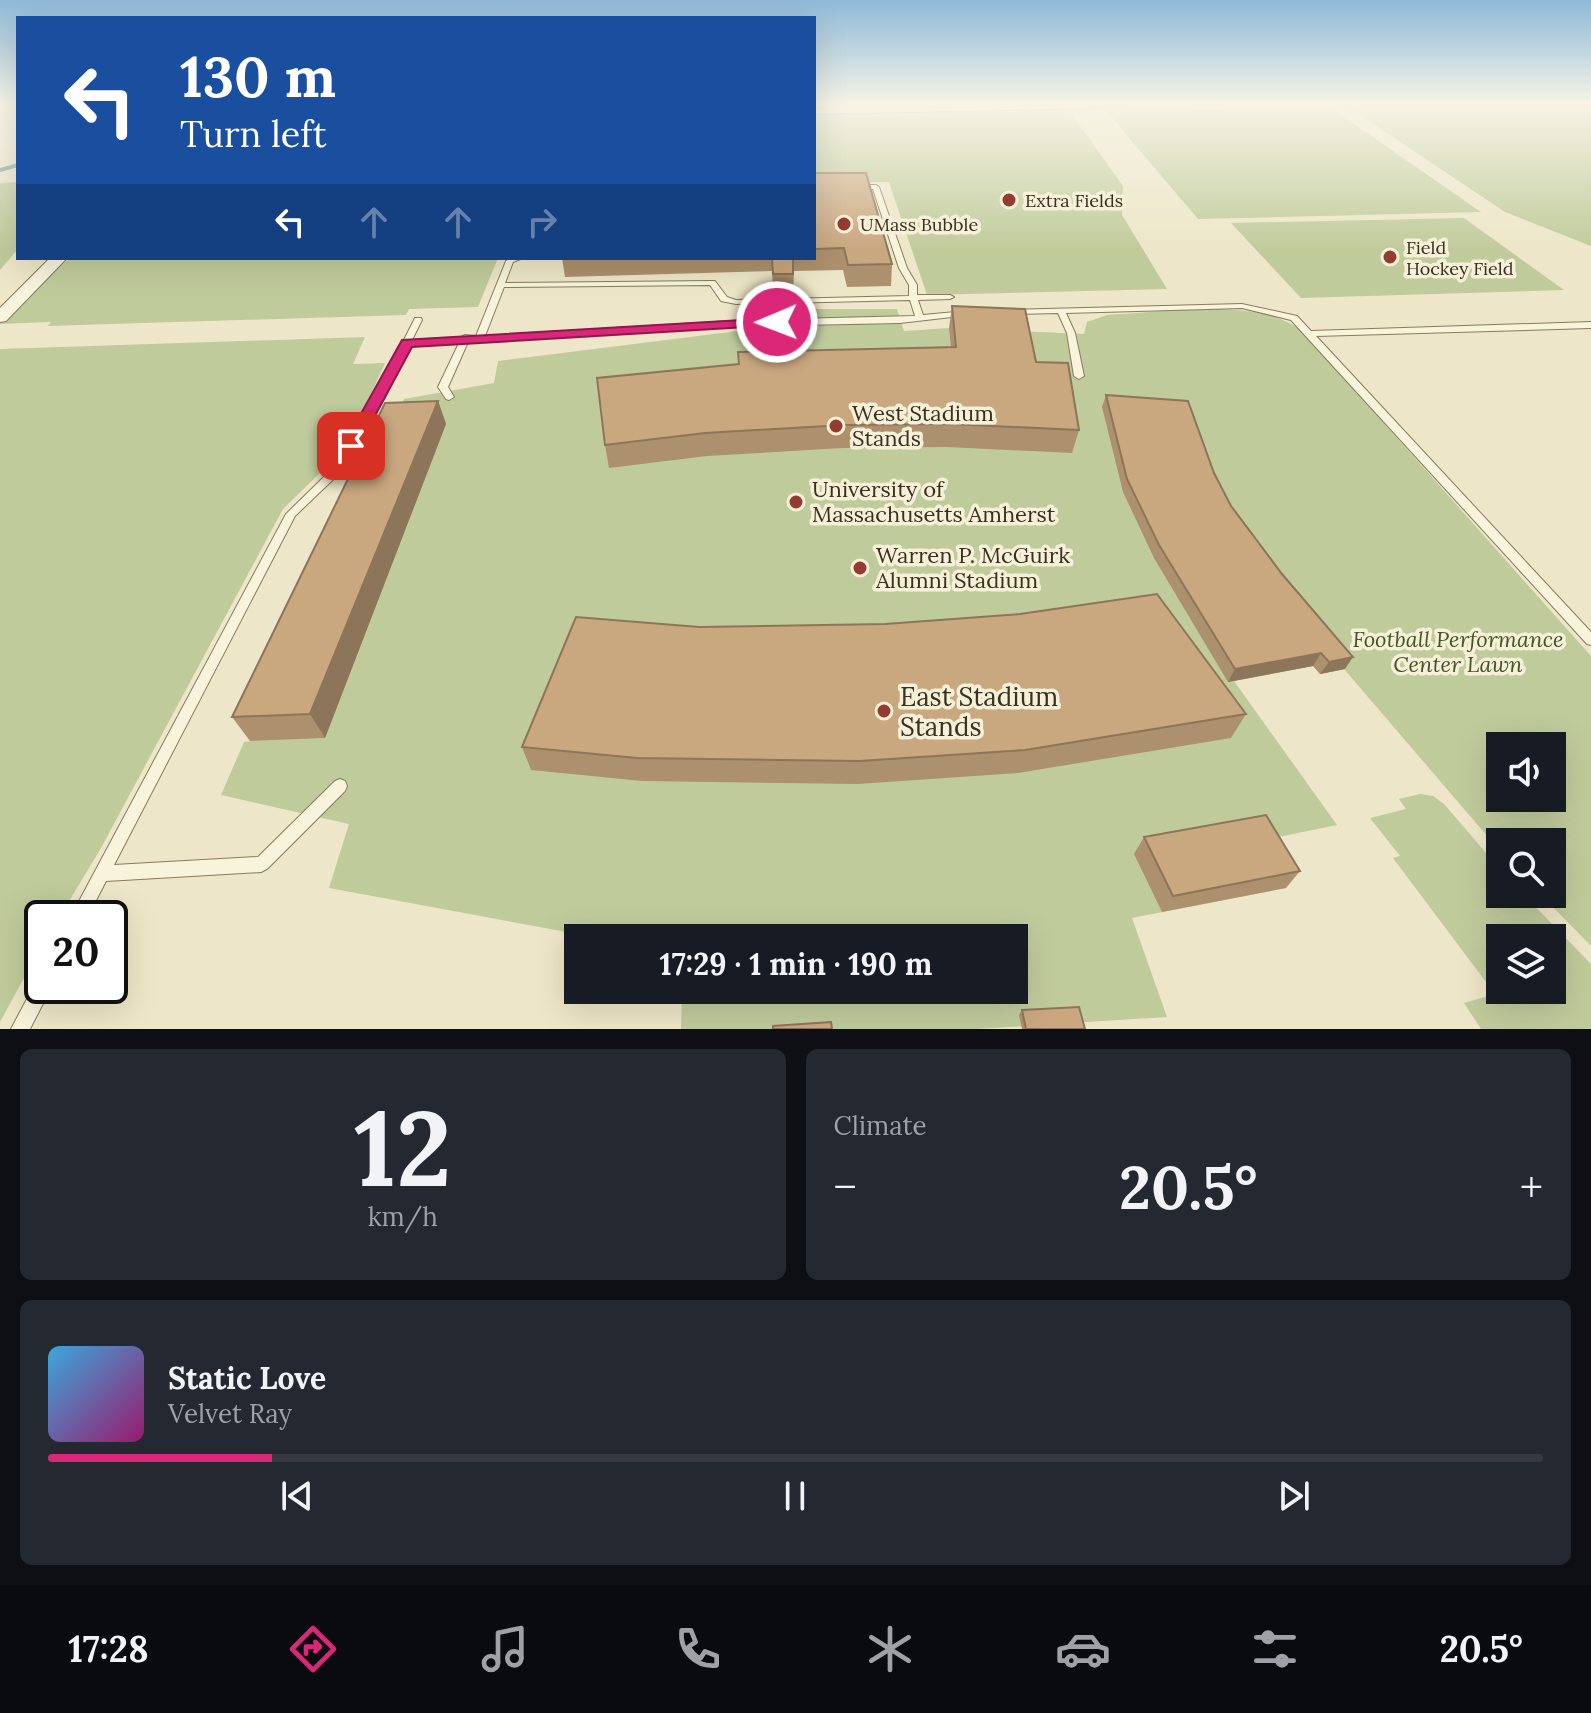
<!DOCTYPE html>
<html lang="en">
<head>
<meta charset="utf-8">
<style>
	:root { --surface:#171b24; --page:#242831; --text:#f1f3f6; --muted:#9ea1a6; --line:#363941; --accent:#db2777 }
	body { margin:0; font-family:Lora,serif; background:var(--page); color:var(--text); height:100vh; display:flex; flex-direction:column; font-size:30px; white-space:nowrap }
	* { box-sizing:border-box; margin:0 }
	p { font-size:26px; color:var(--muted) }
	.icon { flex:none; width:44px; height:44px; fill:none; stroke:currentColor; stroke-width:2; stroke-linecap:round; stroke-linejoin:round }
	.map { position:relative; height:1029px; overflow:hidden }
	.details { display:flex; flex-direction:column; gap:20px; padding:20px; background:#0d0f14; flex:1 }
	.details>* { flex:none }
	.banner { position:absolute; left:16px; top:16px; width:800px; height:244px; border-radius:0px; box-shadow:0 8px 32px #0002; background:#1a4fa0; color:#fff; overflow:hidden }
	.tools { position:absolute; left:1486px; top:732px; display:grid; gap:16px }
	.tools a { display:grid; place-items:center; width:80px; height:80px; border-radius:0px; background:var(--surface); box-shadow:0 8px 32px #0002; font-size:40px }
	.speed { position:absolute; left:24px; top:900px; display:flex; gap:16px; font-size:40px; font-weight:700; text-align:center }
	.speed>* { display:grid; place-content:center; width:104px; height:104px; border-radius:50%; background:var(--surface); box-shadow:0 8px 32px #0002; line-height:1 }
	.speed .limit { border:4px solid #111; border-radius:12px; background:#fff; color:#111 }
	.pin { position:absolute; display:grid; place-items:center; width:68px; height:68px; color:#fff; margin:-34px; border-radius:16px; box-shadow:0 4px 12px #0006 }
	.me { position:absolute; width:88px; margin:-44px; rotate:269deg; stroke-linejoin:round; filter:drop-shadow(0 0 6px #0008) }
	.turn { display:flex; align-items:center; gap:28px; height:168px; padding:0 32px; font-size:36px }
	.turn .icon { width:104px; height:104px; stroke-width:2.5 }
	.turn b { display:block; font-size:56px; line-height:68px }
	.lanes { display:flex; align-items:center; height:76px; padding:0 32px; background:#0003; justify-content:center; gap:40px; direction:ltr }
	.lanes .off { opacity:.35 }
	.big { font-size:60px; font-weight:700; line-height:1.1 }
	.details .card { flex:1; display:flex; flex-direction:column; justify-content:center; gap:12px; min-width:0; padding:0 28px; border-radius:12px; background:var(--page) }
	.details .dial { align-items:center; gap:0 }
	.dial b { font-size:104px; line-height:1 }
	.song { display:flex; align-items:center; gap:24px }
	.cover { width:96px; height:96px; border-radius:12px; background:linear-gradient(135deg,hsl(200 70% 55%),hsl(320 70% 35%)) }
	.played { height:8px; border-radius:4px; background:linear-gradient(90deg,var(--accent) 15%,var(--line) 15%) }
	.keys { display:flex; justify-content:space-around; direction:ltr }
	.heat { display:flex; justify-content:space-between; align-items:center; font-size:44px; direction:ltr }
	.details .tiles { flex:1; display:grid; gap:20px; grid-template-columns:1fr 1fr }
	.card:last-child { grid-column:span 2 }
	.trip { position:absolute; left:564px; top:924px; width:464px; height:80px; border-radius:0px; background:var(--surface); box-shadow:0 8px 32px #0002; font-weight:700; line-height:80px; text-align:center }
	.tab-bar { display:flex; height:128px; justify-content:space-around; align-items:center; background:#090b0e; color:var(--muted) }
	.tab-bar .icon { width:56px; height:56px }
	.tab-bar .selected { color:var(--accent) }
	.tab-bar b { font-size:36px; color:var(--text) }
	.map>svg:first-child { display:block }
	.green { fill:#c0cb9c; fill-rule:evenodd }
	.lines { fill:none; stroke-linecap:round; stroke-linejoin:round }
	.stream { stroke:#6f908c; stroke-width:4 }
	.service-casing { stroke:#887a5d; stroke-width:2 }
	.minor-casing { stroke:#887a5d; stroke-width:2 }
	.service { fill:#f8f3db; fill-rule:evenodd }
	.minor { fill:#f8f3db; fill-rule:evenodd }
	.wall { fill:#ad906d }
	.shaded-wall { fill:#8d7559 }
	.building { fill:#c9a77f; stroke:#8d7559; stroke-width:2 }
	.route { fill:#db2777; stroke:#8e194d; stroke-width:2 }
	.poi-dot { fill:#953c30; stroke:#f5f0d7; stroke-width:3 }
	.labels { text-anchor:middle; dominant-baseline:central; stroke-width:7; stroke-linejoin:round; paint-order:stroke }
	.far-poi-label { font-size:18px; fill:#393020; stroke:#f5f0d7; text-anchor:start }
	.poi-label { font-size:22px; fill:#393020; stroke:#f5f0d7; text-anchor:start }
	.park-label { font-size:22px; font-style:italic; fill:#445528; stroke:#f5f0d7 }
	.near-poi-label { font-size:26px; fill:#393020; stroke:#f5f0d7; text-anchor:start }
</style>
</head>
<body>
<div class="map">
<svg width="1591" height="1029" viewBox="0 0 1591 1029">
	<rect width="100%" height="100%" fill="#ede6c8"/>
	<path class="green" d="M 1345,105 L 1591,105 L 1591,246 L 1505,212 Z
		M 1066,106 L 1123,186 L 1122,215 L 1167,289 L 927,295 L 889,182 L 814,183 L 814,111 Z
		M 1331,108 L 1481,212 L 1198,219 L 1107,112 Z
		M 18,182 L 18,249 L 0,270 L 0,183 Z
		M 1464,218 L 1564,290 L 1301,298 L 1231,223 Z
		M 70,258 L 498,258 L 478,307 L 409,309 L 406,315 L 48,326 L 51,322 L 0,324 L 0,318 Z
		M 793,309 L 897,309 L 904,331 L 949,328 L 1084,334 L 1087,322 L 1107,315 C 1163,313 1257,296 1302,331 L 1591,656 L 1591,946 L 1540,894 L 1552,894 L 1552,842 L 1500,842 L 1500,851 L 1344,669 L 1320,674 L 1313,666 L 1234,681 L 1337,825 L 1259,841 L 1286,888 L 1132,918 L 1167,1017 L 978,1029 L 681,1029 L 682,990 L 1014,990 L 1014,938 L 599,938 L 329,888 L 349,824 L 221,795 L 244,742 L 250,741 L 404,399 L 494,383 L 498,361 L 746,330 L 746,313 ZM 1500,746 L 1552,746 L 1552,798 L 1500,798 Z
		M 365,337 L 353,364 L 385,363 L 356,427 L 329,464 L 283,509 L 101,848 L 59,918 L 42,918 L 42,945 L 0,1022 L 0,349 Z
		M 1420,794 L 1433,796 L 1444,804 L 1500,869 L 1500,894 L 1523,894 L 1591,964 L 1591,1029 L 1481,1029 L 1464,1003 L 1495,994 L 1393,858 L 1400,856 L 1370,818 L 1406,809 L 1399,799 ZM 1500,938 L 1552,938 L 1552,990 L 1500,990 Z"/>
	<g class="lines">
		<path class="stream" d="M 0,170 L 18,165"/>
		<defs>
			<path id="service" d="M 856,185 L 876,185 L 879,187 L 907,268 L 917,285 L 917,295 L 950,295 L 954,297 L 950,299 L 918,300 L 923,315 L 966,311 L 969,311 L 969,315 L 900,323 L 747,326 L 468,342 L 448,387 L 454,397 L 449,400 L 446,399 L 438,387 L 459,343 L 410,345 L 384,399 L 342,471 L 295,516 L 114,865 L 258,857 L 335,781 L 340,779 L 345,781 L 347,786 L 345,791 L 267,869 L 261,872 L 106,881 L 87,918 L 70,918 L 286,514 L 334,467 L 374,399 L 415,318 L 421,318 L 422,320 L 412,340 L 461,337 L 465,335 L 476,336 L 506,261 L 511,258 L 523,258 L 513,262 L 505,283 L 712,281 L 715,281 L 727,297 L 736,300 L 909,296 L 909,285 L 899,268 L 873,189 L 854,188 L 854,186 ZM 710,285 L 721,301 L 736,304 L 910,300 L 915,316 L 747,320 L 485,336 L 504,287 Z
				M 1242,304 L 1297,316 L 1311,331 L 1591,322 L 1591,328 L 1316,336 L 1591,632 L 1591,645 L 1587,644 L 1291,320 L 1242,308 L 1066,313 L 1075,333 L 1084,376 L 1079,379 L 1074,376 L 1067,333 L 1058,313 L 1011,314 L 1007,312 L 1011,310 Z
				M 42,978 L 42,986 L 52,986 L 30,1029 L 11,1029 L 37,980 Z"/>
			<path id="minor" d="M 943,105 L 1107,105 L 1101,108 L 814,114 L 814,108 Z
				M 50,258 L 67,258 L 6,321 L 0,322 L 0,308 Z"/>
		</defs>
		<use href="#service" class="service-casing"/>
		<use href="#minor" class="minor-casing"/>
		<use href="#service" class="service"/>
		<use href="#minor" class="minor"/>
	</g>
	<path class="wall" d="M 814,173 L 892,264 L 891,286 L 847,287 L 843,270 L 794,271 L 793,296 L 773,296 L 772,271 L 565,277 L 562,258 L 814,258 Z
		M 774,300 L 793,300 L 793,312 L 775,312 Z
		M 952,306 L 1036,362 L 1079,430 L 1072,453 L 947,447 L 843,448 L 707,456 L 609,468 L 605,445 L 738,364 L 738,352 L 951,347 L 949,328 Z
		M 1106,395 L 1214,473 L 1231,506 L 1345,669 L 1320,674 L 1313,666 L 1228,682 L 1154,558 L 1123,492 L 1102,407 Z
		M 438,401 L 446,424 L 325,738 L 250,741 L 232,717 Z
		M 1246,714 L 1231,738 L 1018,773 L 858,784 L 642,781 L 531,770 L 522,747 Z
		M 1144,837 L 1300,871 L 1286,888 L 1162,912 L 1134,854 Z
		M 1022,1010 L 1085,1029 L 1022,1029 L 1019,1015 Z"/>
	<path class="shaded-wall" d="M 438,401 L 446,424 L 325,738 L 310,714 Z
		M 1321,653 L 1313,666 L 1228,682 L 1235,669 Z
		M 1353,657 L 1345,669 L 1320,674 L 1329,662 Z"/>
	<path class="building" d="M 814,173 L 866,173 L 892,264 L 848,265 L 844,248 L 814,249 Z
		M 772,258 L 793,258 L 793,274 L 773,274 Z
		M 774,300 L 793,300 L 793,306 L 775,307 Z
		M 952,306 L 1025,309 L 1036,362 L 1068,363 L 1079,430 L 950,424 L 844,425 L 705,433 L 605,445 L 597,378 L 739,364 L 738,352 L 956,347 Z
		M 1106,395 L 1188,401 L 1214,473 L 1231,506 L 1282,574 L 1353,657 L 1329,662 L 1321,653 L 1235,669 L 1159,545 L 1127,479 Z
		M 438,401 L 310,714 L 232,717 L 385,403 Z
		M 1157,594 L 1246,714 L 1025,750 L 860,761 L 637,758 L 522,747 L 576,617 L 699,627 L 885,624 L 1020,614 Z
		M 1266,815 L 1300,871 L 1173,896 L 1144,837 Z
		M 1079,1007 L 1085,1029 L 1026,1029 L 1022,1010 Z
		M 831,1022 L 832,1029 L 773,1029 L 773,1026 Z"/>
	<linearGradient id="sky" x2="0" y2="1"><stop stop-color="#8fb9d7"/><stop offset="0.42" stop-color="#f7f4e6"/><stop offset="1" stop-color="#f7f4e6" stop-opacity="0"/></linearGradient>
	<rect width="1591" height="249" fill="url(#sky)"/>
	<path class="route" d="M 777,318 L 784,322 L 782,325 L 412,347 L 357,449 L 346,449 L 343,446 L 402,340 Z"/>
	<g class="poi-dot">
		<circle cx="1009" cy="200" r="8"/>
		<circle cx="844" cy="224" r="8"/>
		<circle cx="1390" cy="257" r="8"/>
		<circle cx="836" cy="426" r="8"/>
		<circle cx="796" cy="502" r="8"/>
		<circle cx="860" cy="568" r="8"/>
		<circle cx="884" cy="711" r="8"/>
	</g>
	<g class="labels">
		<g class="far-poi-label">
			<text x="1025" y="200">Extra Fields</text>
			<text x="860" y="224">UMass Bubble</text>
			<text x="1406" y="247">Field<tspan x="1406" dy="21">Hockey Field</tspan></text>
		</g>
		<g class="poi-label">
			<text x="852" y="413">West Stadium<tspan x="852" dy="25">Stands</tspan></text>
			<text x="812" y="489">University of<tspan x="812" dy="25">Massachusetts Amherst</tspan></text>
			<text x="876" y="555">Warren P. McGuirk<tspan x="876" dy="25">Alumni Stadium</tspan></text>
		</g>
		<g class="park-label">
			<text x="1458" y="639">Football Performance<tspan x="1458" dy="25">Center Lawn</tspan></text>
		</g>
		<g class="near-poi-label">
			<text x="900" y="696">East Stadium<tspan x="900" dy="30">Stands</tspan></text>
		</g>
	</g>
</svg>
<div class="tools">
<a><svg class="icon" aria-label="sound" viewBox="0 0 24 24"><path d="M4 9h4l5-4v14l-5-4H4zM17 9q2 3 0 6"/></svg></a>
<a><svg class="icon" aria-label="search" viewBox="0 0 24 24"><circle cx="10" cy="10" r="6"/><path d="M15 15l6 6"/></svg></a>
<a><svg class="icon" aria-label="layers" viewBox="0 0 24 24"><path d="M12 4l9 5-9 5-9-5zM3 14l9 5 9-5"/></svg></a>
</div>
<div class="speed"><div class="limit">20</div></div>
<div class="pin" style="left:351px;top:446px;background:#d93025"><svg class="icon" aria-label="arrive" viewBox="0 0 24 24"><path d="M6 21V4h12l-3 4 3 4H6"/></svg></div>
<svg class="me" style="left:777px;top:322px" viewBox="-20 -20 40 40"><circle r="17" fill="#db2777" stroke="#fff" stroke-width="3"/><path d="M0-11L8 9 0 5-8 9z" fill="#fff"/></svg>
<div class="trip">17:29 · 1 min · 190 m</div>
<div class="banner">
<div class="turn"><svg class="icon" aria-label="left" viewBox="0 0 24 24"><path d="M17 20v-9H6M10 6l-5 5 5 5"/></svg><div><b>130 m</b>Turn left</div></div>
<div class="lanes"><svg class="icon" aria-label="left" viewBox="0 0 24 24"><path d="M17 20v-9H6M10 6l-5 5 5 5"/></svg><svg class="icon off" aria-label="ahead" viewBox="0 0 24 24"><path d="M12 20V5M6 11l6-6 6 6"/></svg><svg class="icon off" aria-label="ahead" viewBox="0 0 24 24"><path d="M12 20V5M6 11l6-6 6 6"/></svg><svg class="icon off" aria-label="right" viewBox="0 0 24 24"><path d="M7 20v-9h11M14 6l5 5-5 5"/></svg></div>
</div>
</div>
<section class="details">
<div class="tiles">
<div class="card dial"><b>12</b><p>km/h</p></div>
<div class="card"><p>Climate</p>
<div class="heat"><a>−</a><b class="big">20.5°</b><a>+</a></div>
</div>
<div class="card">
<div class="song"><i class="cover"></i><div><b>Static Love</b><p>Velvet Ray</p></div></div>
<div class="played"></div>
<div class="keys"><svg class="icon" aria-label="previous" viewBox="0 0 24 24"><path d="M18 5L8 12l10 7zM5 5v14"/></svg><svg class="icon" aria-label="pause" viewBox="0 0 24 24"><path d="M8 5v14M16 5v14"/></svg><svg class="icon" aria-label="next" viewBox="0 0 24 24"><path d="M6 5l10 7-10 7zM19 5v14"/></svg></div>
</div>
</div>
</section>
<nav class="tab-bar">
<b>17:28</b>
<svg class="icon selected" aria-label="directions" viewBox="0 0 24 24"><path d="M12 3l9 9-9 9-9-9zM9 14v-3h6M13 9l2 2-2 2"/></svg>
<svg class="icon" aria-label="music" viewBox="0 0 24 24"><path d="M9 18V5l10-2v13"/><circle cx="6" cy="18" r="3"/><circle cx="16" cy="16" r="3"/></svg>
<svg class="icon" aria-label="phone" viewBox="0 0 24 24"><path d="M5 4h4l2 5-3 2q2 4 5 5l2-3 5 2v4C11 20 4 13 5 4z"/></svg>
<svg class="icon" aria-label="climate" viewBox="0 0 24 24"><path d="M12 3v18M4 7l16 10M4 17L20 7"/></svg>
<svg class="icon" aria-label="car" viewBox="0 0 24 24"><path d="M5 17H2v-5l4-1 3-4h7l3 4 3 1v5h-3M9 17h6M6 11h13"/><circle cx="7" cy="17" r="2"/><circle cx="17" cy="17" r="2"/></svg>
<svg class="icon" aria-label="filters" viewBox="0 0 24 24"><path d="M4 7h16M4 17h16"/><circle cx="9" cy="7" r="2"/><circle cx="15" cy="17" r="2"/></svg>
<b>20.5°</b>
</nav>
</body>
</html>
